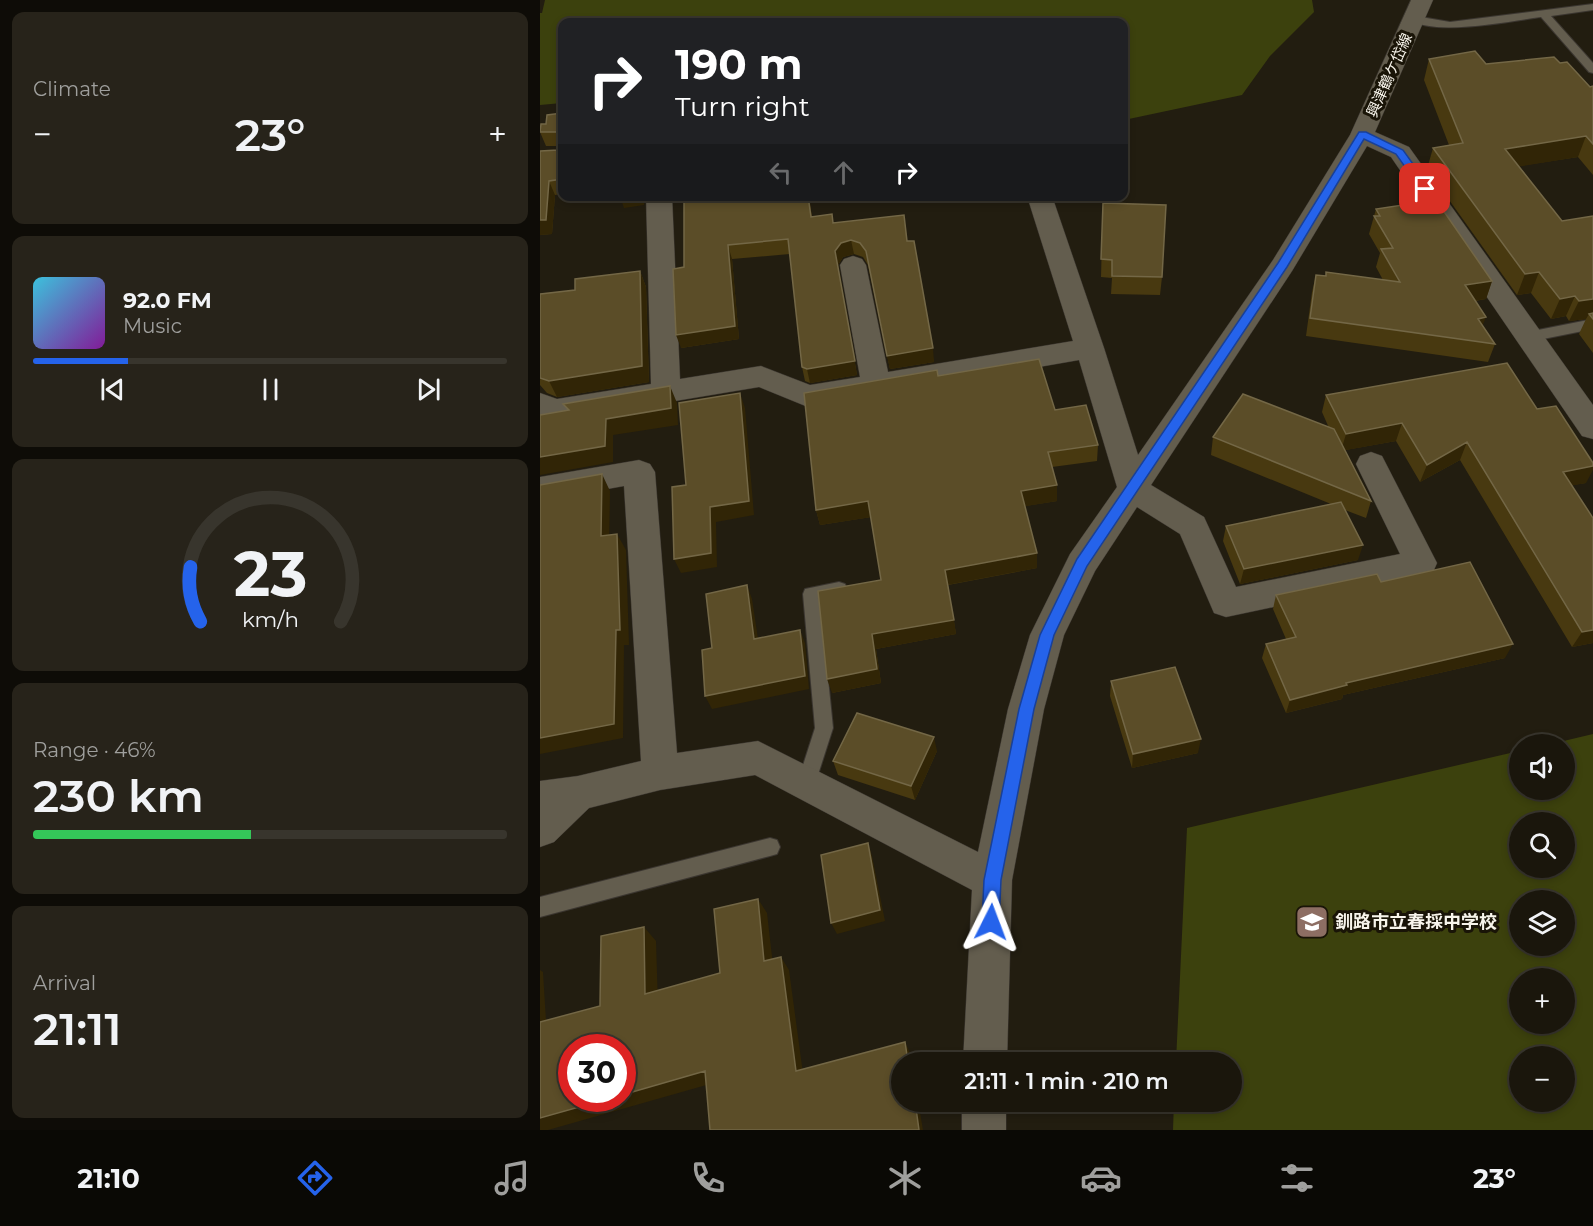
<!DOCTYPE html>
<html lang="en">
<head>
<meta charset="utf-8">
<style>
	:root { --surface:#1a160c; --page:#27231a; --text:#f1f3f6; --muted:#9f9f9d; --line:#38352d; --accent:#2563eb }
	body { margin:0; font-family:Montserrat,"Noto Sans JP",sans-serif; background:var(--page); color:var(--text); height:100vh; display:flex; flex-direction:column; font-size:22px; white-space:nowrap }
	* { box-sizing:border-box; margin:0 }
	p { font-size:20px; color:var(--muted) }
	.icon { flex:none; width:33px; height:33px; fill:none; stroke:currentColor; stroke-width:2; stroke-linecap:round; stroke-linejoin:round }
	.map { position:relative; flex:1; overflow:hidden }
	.panel { display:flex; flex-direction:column; gap:12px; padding:12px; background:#0e0c07; width:540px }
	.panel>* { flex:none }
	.banner { position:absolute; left:18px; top:18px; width:570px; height:183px; border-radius:12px; box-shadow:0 3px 9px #0003,0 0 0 2px var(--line); background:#202124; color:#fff; overflow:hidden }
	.tools { position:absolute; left:969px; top:734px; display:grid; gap:12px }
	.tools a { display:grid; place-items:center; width:66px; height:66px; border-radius:50%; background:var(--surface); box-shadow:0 3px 9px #0003,0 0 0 2px var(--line); font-size:30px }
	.speed { position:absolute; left:18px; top:1034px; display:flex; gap:12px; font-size:30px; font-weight:700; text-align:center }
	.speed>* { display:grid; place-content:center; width:78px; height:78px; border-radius:50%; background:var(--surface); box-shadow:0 3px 9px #0003,0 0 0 2px var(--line); line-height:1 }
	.speed .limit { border:9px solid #d22; background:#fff; color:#111 }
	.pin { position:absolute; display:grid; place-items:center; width:51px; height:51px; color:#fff; margin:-26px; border-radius:12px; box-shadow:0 3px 9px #0006 }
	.me { position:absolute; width:66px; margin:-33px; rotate:3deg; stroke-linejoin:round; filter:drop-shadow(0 0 4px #0008) }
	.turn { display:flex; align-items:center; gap:21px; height:126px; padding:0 18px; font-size:27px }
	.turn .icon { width:78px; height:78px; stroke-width:2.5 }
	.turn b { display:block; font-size:42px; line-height:51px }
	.lanes { display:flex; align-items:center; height:57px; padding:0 18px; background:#0003; justify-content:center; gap:30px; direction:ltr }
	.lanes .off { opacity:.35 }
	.big { font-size:45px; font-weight:600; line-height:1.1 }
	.panel .card { flex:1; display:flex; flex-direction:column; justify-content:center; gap:9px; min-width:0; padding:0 21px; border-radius:12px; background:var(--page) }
	.panel .dial { align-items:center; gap:0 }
	.dial svg { height:156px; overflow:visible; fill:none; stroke:var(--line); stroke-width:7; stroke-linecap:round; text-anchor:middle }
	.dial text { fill:var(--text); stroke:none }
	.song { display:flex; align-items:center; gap:18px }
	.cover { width:72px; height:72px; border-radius:9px; background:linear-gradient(135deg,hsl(190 70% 55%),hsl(290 70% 35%)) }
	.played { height:6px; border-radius:3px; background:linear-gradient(90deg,var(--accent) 20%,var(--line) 20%) }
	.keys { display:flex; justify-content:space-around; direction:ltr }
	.heat { display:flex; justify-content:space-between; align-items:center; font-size:33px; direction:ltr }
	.charge { height:9px; border-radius:4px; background:linear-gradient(90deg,#34c759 46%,var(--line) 0) }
	.trip { position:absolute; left:351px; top:1052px; width:351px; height:60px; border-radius:30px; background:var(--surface); box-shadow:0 3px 9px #0003,0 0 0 2px var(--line); font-weight:600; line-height:60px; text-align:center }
	.tabs { display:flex; height:96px; justify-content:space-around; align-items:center; background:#0a0905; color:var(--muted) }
	.tabs .icon { width:42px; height:42px }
	.tabs .selected { color:var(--accent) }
	.tabs b { font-size:27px; color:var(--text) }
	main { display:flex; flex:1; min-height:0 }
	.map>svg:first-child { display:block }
	.green { fill:#3c410d; fill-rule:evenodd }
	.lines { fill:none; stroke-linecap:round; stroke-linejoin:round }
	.service-casing { stroke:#3b3630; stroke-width:2 }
	.minor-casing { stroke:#3b3630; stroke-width:1 }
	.service { fill:#635d4e; fill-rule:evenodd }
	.minor { fill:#635d4e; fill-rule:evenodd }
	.wall { fill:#483910 }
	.shaded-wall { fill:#312506 }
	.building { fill:#5b4d28; stroke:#736746; stroke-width:1.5 }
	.route { fill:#2563eb; stroke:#184099; stroke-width:1.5 }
	.labels { text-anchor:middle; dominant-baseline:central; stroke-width:6; stroke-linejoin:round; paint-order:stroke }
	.street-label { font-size:15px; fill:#f7f4eb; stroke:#191407 }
	.near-poi-label { font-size:18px; font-weight:bold; fill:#f7f4eb; stroke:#191407; text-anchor:start }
</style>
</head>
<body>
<main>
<section class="panel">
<div class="card"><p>Climate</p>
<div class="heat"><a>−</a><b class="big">23°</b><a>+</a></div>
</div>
<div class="card">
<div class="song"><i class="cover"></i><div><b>92.0 FM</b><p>Music</p></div></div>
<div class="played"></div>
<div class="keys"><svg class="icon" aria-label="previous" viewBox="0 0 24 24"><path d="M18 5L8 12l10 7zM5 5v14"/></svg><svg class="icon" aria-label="pause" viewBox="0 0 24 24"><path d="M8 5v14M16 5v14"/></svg><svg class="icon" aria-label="next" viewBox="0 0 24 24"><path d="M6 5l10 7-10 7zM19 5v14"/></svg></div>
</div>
<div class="card dial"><svg viewBox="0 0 100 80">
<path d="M14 69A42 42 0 1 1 86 69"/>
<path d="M14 69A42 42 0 0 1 9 41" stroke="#2563eb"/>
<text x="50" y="56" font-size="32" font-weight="700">23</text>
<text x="50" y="72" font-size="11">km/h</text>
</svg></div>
<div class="card"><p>Range · 46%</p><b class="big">230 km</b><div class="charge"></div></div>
<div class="card"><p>Arrival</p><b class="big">21:11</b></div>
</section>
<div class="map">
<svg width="1053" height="1130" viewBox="0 0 1053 1130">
	<rect width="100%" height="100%" fill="#221d10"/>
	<path class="green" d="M 5,0 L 772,0 L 774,12 L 730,56 L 702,95 L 584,120 L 584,22 L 392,22 L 369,19 L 367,22 L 22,22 L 22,103 L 0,105 L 0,13 L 2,13 Z
		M 1053,734 L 1053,1130 L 633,1130 L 634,1101 L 692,1101 L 692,1062 L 636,1062 L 647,828 L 979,751 L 980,789 L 1024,789 L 1024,744 L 1011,744 ZM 980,822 L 1024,822 L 1024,867 L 980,867 ZM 980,900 L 1024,900 L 1024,945 L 980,945 ZM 980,978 L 1024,978 L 1024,1023 L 980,1023 ZM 980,1056 L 1024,1056 L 1024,1101 L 980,1101 Z"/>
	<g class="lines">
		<defs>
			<path id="service" d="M 1053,4 L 1053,10 L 1011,16 L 1053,63 L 1053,73 L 1049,72 L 1001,17 C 971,21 892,37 870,19 L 875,16 L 910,22 Z
				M 1053,319 L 1053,329 L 988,342 L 981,337 L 988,332 Z
				M 299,582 L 305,584 L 307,589 L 305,594 L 280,599 L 293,728 L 275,784 L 273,790 L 266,793 L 259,790 L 257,784 L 275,728 L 263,594 L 265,589 Z
				M 230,838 L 237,840 L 240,847 L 237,854 L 230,856 L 0,917 L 0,897 Z"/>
			<path id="minor" d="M 871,0 L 893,0 L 835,132 L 869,147 L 1053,405 L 1053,439 L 1042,436 L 851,157 L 827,146 L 752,271 L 611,485 L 664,517 L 696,587 L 860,554 L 816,464 L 820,456 L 831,452 L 842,456 L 897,563 L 893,572 L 881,576 L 686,617 L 674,613 L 640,534 L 597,507 L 555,571 L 524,635 L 504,709 L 472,880 L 467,1062 L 423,1062 L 432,890 L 215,775 L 120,790 L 49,808 L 14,842 L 0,847 L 0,781 L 38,776 L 101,761 L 84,486 L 0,501 L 0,477 L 99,460 L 110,464 L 115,472 L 137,753 L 218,741 L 438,852 L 468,709 L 490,635 L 530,554 L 577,487 L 539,360 L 268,407 L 219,387 L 15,421 L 0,416 L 0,393 L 17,399 L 111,384 L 106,196 L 132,196 L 140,379 L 221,366 L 270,385 L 320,377 L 300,265 L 304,259 L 313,256 L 322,259 L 326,265 L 348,372 L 533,341 L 487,196 L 512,196 L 564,348 L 598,455 L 733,260 L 810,135 Z
				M 422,1101 L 466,1101 L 466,1130 L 422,1130 Z"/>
		</defs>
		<use href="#service" class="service-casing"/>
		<use href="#minor" class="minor-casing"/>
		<use href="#service" class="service"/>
		<use href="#minor" class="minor"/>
	</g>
	<path class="wall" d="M 889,59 L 946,64 L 1020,63 L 1050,87 L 1053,86 L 1053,175 L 1038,157 L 979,166 L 1022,221 L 1053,216 L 1053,353 L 1039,334 L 1046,319 L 1029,321 L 1026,316 L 1011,319 L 991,293 L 977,295 L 887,169 L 893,148 L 909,145 L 884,80 Z
		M 22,113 L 22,194 L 15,195 L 12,234 L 0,235 L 0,151 L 18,150 L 18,146 L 6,146 L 0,132 L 6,124 Z
		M 133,196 L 269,196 L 272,217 L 367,241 L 394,362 L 350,369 L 328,265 L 323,257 L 314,254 L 303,257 L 298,265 L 317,375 L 270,383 L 265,381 L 262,367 L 250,254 L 192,259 L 199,339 L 141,348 L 144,267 L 144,199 L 134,200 Z
		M 563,203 L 622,277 L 620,295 L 571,294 L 572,278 L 561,277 Z
		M 836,209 L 952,281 L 946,299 L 935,301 L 943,326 L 955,344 L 948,362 L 766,336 L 772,292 L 776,275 L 843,280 L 836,267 L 840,253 L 829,234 Z
		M 100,271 L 106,287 L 109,382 L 17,397 L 7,393 L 0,385 L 0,294 L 35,290 Z
		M 398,376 L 515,410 L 558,445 L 557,461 L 512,467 L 517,501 L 485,506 L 497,568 L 408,585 L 416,634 L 336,649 L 341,683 L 292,693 L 341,580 L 331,517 L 280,525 L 276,510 Z
		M 786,395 L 1046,483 L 1031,485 L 1053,643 L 1032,647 L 920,460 L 880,482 L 856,441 L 805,450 L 831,501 L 826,518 L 805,510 L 818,560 L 700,584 L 683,541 L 686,526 L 791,504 L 671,455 L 673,437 L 789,428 L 782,412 Z
		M 841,582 L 965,658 L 803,695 L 802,699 L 746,713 L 722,658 L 726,644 L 746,639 L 733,609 L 736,595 Z
		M 571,681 L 658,753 L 592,768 L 570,696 Z
		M 397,751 L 375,800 L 298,775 L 293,761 Z"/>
	<path class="shaded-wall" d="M 1046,136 L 1038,157 L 958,170 L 965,149 Z
		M 9,181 L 15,195 L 12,234 L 0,235 L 0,220 Z
		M 80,196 L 105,196 L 104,205 L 84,208 Z
		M 133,196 L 148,196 L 149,198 L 134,200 Z
		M 311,240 L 314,254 L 303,257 L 298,265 L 317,375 L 270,383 L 267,369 L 295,251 L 301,243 Z
		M 188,245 L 192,259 L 199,339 L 141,348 L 136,335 Z
		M 100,271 L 106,287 L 109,382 L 17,397 L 9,381 Z
		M 999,272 L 991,293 L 977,295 L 985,274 Z
		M 952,281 L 946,299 L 919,303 L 925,285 Z
		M 1035,296 L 1026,316 L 1011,319 L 1020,299 Z
		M 1053,299 L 1053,318 L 1049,314 L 1046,319 L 1029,321 L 1039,301 Z
		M 946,317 L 939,335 L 938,319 Z
		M 393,348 L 394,362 L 350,369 L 347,356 Z
		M 130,386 L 137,403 L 138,425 L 73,435 L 73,462 L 0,475 L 0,457 L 66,419 Z
		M 200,393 L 205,408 L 214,515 L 176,522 L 177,567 L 141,573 L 134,559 L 170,507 Z
		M 862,423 L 856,441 L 801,451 L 806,434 Z
		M 927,442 L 920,460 L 880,482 L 887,465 Z
		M 1053,466 L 1053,470 L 1046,483 L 1014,489 L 1023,472 Z
		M 62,474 L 70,491 L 69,552 L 61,536 Z
		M 517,485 L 517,501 L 481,507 L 481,491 Z
		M 328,501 L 332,517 L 280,525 L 276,510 Z
		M 77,534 L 86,550 L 89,645 L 84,645 L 83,738 L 0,754 L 0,738 Z
		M 823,545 L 818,560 L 700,584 L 704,569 Z
		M 497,553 L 497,568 L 407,585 L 405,570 Z
		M 207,585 L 212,599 L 220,652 L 214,639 Z
		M 414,620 L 416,634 L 336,649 L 341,683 L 292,693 L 287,679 L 332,634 Z
		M 260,630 L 265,643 L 269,689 L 172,709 L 165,696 Z
		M 1053,630 L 1053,643 L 1032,647 L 1042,632 Z
		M 973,644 L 965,658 L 803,695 L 802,699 L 746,713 L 750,700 L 806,683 Z
		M 394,737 L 397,751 L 375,800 L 371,786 Z
		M 661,739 L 658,753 L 592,768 L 593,754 Z
		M 328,843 L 332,856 L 345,921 L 297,934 L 291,923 Z
		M 218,899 L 227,913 L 234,974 L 224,961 Z
		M 104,927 L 116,941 L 118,1006 L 105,994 Z
		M 241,957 L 249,970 L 264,1081 L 256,1071 Z
		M 0,970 L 3,972 L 7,1037 L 0,1032 Z
		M 365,1042 L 370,1053 L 371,1062 L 368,1062 Z
		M 165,1071 L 177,1082 L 8,1130 L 0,1130 L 0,1118 L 71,1098 L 82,1098 L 82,1095 Z
		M 375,1101 L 378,1101 L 383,1130 L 379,1130 Z"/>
	<path class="building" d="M 935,51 L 946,64 L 1014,57 L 1020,63 L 1027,62 L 1050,87 L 1053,86 L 1053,144 L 1046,136 L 965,149 L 1022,221 L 1053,216 L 1053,299 L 1039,301 L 1035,296 L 1020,299 L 999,272 L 985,274 L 893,148 L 923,143 L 889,59 Z
		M 22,113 L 22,179 L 9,181 L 6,220 L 0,220 L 0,151 L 18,150 L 18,132 L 0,132 L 1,124 L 6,124 L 7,115 Z
		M 144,196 L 268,196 L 271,217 L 292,214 L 293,223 L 364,215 L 367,241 L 374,241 L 393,348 L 347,356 L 326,251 L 320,243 L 311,240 L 301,243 L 295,251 L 315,361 L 267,369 L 262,367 L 248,239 L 188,245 L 195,326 L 136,335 L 133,269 L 144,267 Z
		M 896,200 L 952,281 L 925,285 L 946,317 L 938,319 L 955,344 L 770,318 L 776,275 L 786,276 L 786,272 L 860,282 L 841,249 L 853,248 L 834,216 L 840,216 L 836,209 Z
		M 563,203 L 626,205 L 622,277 L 572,276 L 572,260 L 561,259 Z
		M 100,271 L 102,366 L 9,381 L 0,378 L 0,294 L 35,290 L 35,279 Z
		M 1053,313 L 1053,319 L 1049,314 Z
		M 499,359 L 515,410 L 546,405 L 558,445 L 508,452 L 517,485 L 481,491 L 497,553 L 405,570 L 414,620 L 332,634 L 337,669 L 287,679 L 278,591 L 341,580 L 328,501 L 276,510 L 264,393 L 397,370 L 398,376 Z
		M 967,363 L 997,409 L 1016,406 L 1053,463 L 1053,466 L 1023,472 L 1053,518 L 1053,630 L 1042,632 L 927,442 L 887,465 L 862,423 L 806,434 L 786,395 Z
		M 130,386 L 131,408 L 66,419 L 65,446 L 0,457 L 0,415 L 29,410 L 23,404 Z
		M 200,393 L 209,501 L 170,507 L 171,553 L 134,559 L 132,487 L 146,485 L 139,403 Z
		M 703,394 L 794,429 L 831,501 L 673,437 Z
		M 62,474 L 61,536 L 77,534 L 80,630 L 76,630 L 74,724 L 0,738 L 0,485 Z
		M 801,502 L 823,545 L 704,569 L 686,526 Z
		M 930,562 L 973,644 L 806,683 L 807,685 L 750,700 L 726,644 L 756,637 L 736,595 L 837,574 L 841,582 Z
		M 207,585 L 214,639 L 260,630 L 265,676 L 165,696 L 162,650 L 172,648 L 166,594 Z
		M 635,667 L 661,739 L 593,754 L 571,681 Z
		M 317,713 L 394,737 L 371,786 L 293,761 Z
		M 328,843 L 340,910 L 291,923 L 281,855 Z
		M 218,899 L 224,961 L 241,957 L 256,1071 L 365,1042 L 368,1062 L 362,1062 L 362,1101 L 375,1101 L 379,1130 L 170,1130 L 165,1071 L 82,1095 L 82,1047 L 32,1047 L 32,1098 L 71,1098 L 0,1118 L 0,1022 L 60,1006 L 61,936 L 104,927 L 105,994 L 180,973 L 174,909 Z"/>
	<path class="route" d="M 819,132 L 826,132 L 863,150 L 891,189 L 889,191 L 882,191 L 856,154 L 824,139 L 747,267 L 547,566 L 514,635 L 494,709 L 461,880 L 459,922 L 457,928 L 451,931 L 445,928 L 442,922 L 444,880 L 479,709 L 500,635 L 537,559 L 738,263 Z"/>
	<defs>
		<symbol id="school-square" viewBox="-11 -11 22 22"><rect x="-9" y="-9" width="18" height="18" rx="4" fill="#8d6e63" stroke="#191407"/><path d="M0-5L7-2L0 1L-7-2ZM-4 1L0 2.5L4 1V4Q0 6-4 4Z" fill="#fff"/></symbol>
	</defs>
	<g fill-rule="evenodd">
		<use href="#school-square" x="753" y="903" width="38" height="38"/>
	</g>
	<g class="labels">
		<g class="street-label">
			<text transform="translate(849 75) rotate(-66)">興津鶴ケ岱線</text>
		</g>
		<g class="near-poi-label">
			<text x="795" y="922">釧路市立春採中学校</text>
		</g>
	</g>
</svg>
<div class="tools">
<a><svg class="icon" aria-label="sound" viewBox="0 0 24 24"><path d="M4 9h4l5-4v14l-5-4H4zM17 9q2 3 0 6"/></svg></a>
<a><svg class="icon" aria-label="search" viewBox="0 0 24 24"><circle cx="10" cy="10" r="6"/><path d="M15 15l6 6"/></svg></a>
<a><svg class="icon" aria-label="layers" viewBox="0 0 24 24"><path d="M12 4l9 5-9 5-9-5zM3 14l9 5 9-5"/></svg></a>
<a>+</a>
<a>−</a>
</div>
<div class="speed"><div class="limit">30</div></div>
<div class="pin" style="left:885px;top:189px;background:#d93025"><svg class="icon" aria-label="arrive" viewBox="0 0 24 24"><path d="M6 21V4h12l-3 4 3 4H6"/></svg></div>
<svg class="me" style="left:451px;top:922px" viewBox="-20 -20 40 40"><path d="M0-17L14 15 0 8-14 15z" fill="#2563eb" stroke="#fff" stroke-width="4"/></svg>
<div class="trip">21:11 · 1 min · 210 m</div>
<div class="banner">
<div class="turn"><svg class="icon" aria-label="right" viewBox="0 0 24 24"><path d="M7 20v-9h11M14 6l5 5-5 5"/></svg><div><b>190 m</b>Turn right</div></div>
<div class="lanes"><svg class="icon off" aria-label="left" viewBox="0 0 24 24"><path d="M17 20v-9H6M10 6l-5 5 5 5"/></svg><svg class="icon off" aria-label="ahead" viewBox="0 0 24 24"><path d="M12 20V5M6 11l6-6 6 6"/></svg><svg class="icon" aria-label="right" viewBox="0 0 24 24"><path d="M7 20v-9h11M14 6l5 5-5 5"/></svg></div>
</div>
</div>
</main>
<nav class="tabs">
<b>21:10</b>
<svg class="icon selected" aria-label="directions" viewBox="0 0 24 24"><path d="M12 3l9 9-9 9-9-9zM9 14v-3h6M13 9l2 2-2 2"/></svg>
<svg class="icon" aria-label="music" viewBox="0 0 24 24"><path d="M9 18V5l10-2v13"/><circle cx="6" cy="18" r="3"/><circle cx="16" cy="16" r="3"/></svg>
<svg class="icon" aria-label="phone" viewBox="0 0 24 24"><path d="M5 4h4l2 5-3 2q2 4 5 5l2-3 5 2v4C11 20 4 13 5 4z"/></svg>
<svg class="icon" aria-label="climate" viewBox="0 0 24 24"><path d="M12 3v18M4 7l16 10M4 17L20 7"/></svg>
<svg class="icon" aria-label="car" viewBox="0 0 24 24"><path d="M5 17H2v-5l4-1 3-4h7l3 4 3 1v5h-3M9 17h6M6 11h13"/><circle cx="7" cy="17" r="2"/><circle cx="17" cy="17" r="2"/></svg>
<svg class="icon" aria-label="filters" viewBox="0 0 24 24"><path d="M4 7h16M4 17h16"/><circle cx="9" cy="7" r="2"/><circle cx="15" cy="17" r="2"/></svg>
<b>23°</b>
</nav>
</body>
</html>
